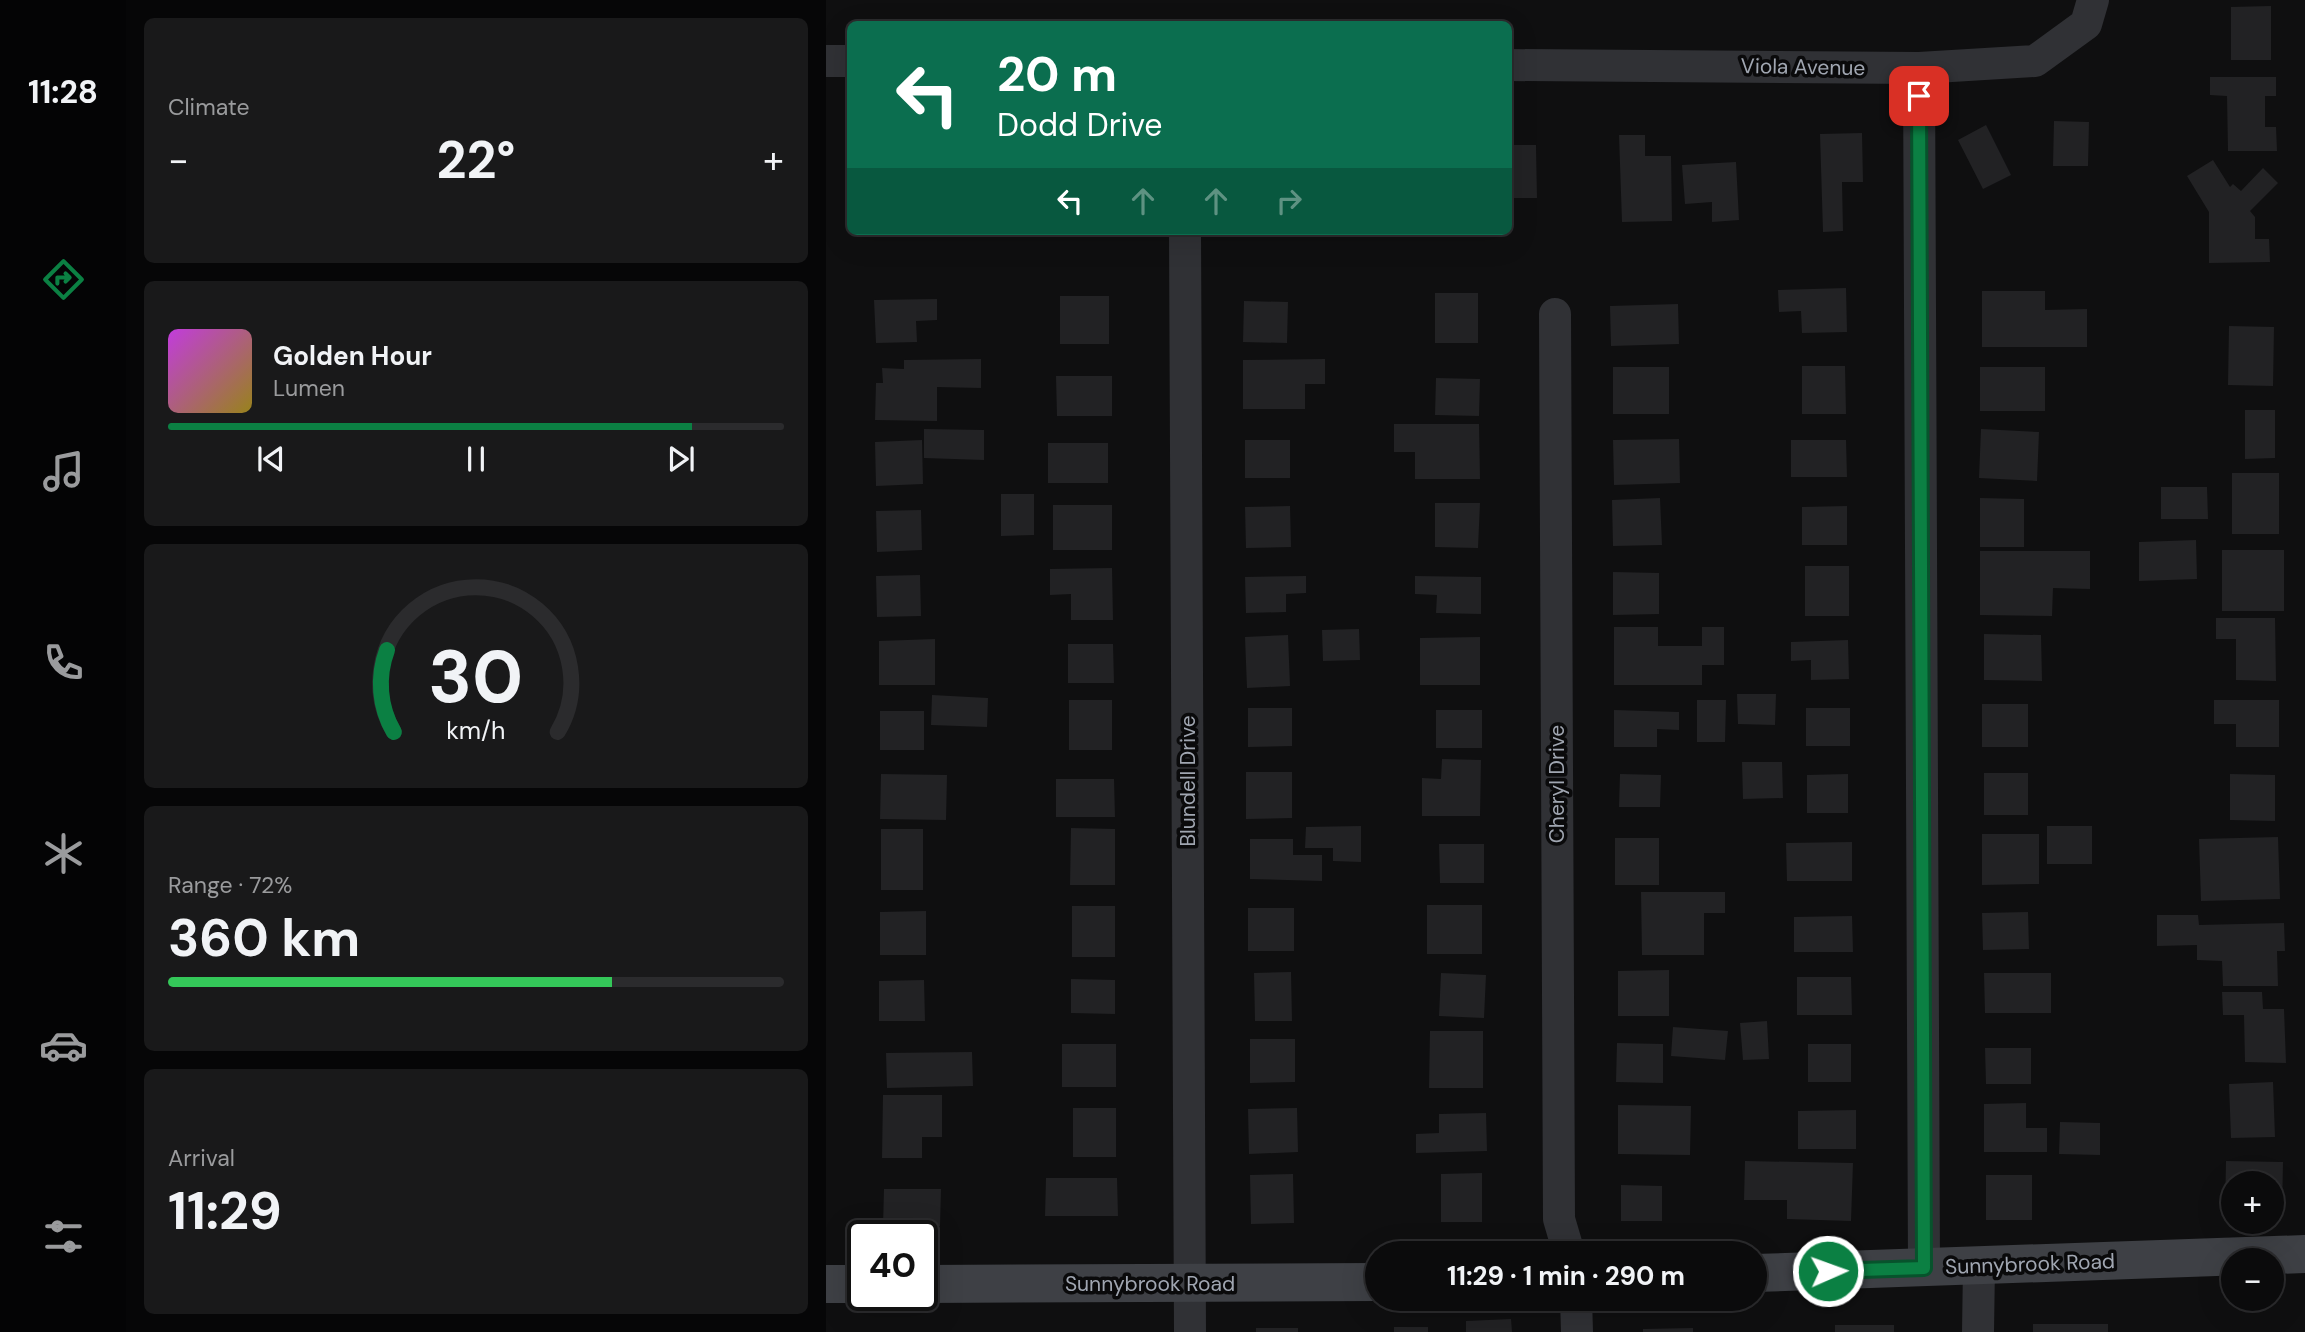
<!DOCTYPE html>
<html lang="en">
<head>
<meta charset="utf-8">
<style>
	:root { --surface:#0b0b0c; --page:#19191a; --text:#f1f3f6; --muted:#9a9b9d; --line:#2b2b2d; --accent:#0b8043 }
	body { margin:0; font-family:"DM Sans",sans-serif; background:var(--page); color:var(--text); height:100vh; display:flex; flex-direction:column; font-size:26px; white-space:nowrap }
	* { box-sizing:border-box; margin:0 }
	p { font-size:23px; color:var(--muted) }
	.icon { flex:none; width:38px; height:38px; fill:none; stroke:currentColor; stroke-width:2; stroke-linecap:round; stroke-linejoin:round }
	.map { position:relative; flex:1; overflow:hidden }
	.panel { display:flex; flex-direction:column; gap:18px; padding:18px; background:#060607; width:700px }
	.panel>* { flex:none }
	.guide { position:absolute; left:21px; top:21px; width:665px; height:214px; border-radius:10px; box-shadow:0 7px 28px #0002,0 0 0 2px var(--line); background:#0b6e4f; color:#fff; overflow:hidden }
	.controls { position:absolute; left:1395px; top:1171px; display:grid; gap:14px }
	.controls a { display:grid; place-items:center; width:63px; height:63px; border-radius:50%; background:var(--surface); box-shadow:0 7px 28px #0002,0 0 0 2px var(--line); font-size:35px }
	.speed { position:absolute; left:21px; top:1220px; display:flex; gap:14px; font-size:35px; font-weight:700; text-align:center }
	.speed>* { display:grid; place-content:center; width:91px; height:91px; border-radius:50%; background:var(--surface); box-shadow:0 7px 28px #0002,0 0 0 2px var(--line); line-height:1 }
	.speed .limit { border:4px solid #111; border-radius:10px; background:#fff; color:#111 }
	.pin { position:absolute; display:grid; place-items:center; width:60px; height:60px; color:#fff; margin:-30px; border-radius:14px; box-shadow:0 4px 10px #0006 }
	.me { position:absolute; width:77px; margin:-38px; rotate:88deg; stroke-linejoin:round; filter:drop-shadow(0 0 5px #0008) }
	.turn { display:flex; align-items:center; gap:24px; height:147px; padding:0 35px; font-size:32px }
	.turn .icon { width:91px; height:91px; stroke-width:2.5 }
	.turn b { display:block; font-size:49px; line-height:60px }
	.lanes { display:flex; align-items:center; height:66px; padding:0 35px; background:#0003; justify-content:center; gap:35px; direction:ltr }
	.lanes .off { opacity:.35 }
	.big { font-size:52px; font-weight:700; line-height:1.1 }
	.panel .card { flex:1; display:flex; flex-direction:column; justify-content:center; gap:10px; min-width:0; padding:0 24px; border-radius:10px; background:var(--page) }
	.panel .dial { align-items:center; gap:0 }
	.dial svg { height:182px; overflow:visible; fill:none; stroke:var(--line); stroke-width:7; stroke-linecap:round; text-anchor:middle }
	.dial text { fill:var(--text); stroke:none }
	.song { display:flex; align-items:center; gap:21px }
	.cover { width:84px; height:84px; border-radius:10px; background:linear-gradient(135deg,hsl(290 70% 55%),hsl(50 70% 35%)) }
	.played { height:7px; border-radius:4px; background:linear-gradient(90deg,var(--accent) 85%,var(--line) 85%) }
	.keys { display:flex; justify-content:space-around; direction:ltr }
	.heat { display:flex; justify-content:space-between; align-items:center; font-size:38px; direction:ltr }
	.charge { height:10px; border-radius:5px; background:linear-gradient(90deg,#34c759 72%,var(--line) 0) }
	.trip { position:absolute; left:539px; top:1241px; width:402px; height:70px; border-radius:35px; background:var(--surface); box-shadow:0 7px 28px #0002,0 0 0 2px var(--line); font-weight:700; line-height:70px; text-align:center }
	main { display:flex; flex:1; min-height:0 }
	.tabs { display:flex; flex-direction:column; width:126px; justify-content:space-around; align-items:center; background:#040405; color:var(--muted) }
	.tabs .icon { width:49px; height:49px }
	.tabs .selected { color:var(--accent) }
	.tabs b { font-size:32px; color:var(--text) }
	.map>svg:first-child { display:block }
	.building { fill:#222224 }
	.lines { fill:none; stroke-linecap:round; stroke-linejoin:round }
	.street { stroke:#303135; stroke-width:32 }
	.secondary { stroke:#3e4045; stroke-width:38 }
	.route-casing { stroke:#07532c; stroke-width:18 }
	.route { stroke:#0b8043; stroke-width:12 }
	.labels { text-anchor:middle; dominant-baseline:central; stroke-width:7; stroke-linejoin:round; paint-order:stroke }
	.street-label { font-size:21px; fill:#a0a6b1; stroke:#0a0a0b }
</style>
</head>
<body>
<main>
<nav class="tabs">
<b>11:28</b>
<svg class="icon selected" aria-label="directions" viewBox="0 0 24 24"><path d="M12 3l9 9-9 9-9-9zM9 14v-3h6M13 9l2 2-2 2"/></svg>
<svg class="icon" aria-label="music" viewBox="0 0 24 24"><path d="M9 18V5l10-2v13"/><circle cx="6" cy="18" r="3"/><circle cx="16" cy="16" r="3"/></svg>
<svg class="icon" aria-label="phone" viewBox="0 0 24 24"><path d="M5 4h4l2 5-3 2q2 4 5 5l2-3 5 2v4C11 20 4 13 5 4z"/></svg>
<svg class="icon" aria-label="climate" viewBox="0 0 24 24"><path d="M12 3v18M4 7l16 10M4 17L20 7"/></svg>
<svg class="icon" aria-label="car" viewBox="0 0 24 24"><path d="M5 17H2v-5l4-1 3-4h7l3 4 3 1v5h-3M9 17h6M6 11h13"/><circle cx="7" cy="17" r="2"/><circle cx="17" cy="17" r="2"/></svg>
<svg class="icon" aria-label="filters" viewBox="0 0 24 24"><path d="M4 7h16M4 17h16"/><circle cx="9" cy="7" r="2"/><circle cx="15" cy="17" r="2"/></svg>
</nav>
<section class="panel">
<div class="card"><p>Climate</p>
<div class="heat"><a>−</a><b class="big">22°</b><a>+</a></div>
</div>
<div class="card">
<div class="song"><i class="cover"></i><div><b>Golden Hour</b><p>Lumen</p></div></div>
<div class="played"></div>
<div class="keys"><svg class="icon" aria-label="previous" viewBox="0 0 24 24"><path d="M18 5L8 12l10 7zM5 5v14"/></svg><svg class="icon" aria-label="pause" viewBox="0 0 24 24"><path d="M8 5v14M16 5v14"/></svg><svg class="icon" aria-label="next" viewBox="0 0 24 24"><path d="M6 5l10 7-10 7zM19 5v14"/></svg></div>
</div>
<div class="card dial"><svg viewBox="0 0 100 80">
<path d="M14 69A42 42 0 1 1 86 69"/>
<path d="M14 69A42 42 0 0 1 11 33" stroke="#0b8043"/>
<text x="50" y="56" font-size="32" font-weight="700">30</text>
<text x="50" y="72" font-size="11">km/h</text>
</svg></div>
<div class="card"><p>Range · 72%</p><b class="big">360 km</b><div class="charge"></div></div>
<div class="card"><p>Arrival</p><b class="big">11:29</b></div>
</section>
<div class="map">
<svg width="1479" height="1332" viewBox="0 0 1479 1332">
	<rect width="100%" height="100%" fill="#0f0f10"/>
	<path class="building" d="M 1445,6 L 1445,60 L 1405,60 L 1405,7 Z
		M 1384,77 L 1450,77 L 1450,96 L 1439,96 L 1439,127 L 1450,127 L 1451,151 L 1402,151 L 1401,96 L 1384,95 Z
		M 1228,121 L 1263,122 L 1262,166 L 1227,166 Z
		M 1160,125 L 1185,175 L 1157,189 L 1132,140 Z
		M 1036,133 L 1037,182 L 1016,182 L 1017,231 L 997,232 L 994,134 Z
		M 793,135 L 819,135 L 819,156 L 845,156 L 846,221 L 796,222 Z
		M 682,145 L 710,145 L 711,198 L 682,198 Z
		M 1387,160 L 1404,187 L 1407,184 L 1415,191 L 1437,168 L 1452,183 L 1424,211 L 1429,217 L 1429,239 L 1443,239 L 1444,262 L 1383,263 L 1383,212 L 1361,176 Z
		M 910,162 L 913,220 L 886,222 L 886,202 L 859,204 L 856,165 Z
		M 1020,288 L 1021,332 L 976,333 L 975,311 L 953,312 L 952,290 Z
		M 1156,291 L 1219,291 L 1219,310 L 1261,309 L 1261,347 L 1156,347 Z
		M 609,293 L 652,293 L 652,343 L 609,343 Z
		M 234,296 L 283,296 L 283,344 L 234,344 Z
		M 111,299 L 111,320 L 90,321 L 91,342 L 50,343 L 48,300 Z
		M 418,301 L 462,302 L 461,343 L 417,342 Z
		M 852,304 L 853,344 L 785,346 L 784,306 Z
		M 1403,326 L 1448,327 L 1447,386 L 1402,385 Z
		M 155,359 L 155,388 L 111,387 L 111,421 L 49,420 L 50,383 L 57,383 L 56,368 L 78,369 L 78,360 Z
		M 499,359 L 499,384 L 479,384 L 479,409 L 417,409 L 417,360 Z
		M 976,366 L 1019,366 L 1020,414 L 976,414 Z
		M 787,367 L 843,367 L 843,414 L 787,414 Z
		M 1154,367 L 1219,367 L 1219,411 L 1154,411 Z
		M 230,376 L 286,376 L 286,416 L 231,416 Z
		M 610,378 L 654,379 L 653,416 L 609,415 Z
		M 1419,410 L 1449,410 L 1449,458 L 1419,459 Z
		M 568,424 L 653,424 L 654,479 L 589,479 L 589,452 L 568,452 Z
		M 98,429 L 158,430 L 158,460 L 98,458 Z
		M 1155,429 L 1213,432 L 1211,481 L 1153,478 Z
		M 853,439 L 854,483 L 788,485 L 787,440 Z
		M 96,440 L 97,484 L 50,486 L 49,442 Z
		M 419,440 L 464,440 L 464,478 L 419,478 Z
		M 965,440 L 1020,440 L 1021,477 L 965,477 Z
		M 222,443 L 282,443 L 282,483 L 222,483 Z
		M 1406,473 L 1453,473 L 1453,534 L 1406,534 Z
		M 1335,487 L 1381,487 L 1382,519 L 1335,519 Z
		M 175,494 L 208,494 L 208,535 L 175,536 Z
		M 834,498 L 836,545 L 787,546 L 786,500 Z
		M 1154,498 L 1198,499 L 1198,547 L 1154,547 Z
		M 609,503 L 654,503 L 652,548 L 609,547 Z
		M 227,505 L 286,505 L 286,550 L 227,550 Z
		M 464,506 L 465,547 L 420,548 L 419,507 Z
		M 1021,506 L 1021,545 L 976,545 L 976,507 Z
		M 95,510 L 96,550 L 51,552 L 50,511 Z
		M 1370,540 L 1371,579 L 1313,581 L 1313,542 Z
		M 1396,550 L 1458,550 L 1458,611 L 1396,611 Z
		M 1154,551 L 1264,551 L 1264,589 L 1227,588 L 1226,616 L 1154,615 Z
		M 979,566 L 1023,566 L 1023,616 L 979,616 Z
		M 286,568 L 287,620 L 245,620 L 245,594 L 224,595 L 224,569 Z
		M 787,572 L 833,573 L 833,614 L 787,615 Z
		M 94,575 L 95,616 L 51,617 L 50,576 Z
		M 480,576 L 480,593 L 460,594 L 460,612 L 420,613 L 419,577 Z
		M 589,576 L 655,577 L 655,614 L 610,613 L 611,595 L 589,594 Z
		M 1390,618 L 1449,618 L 1450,681 L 1410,680 L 1410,639 L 1390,639 Z
		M 788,627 L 832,627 L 832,646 L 876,646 L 876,627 L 898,627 L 898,665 L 876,665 L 876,685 L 788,685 Z
		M 533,629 L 534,660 L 497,661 L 496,630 Z
		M 1158,634 L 1215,635 L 1216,681 L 1158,680 Z
		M 462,635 L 464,686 L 421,688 L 419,637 Z
		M 654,637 L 654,685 L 594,685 L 594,638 Z
		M 109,639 L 109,685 L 53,685 L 53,641 Z
		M 1022,640 L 1023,679 L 985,680 L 985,660 L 965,661 L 965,642 Z
		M 242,644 L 287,644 L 288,683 L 242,683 Z
		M 911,694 L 950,694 L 949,725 L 912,724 Z
		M 106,695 L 162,698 L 161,727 L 105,725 Z
		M 243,700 L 286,700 L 286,750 L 243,750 Z
		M 871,700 L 900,700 L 899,742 L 871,742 Z
		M 1388,700 L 1453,700 L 1453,747 L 1410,747 L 1410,724 L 1388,724 Z
		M 1156,704 L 1202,704 L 1202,747 L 1156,747 Z
		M 422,708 L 466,708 L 466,746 L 422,747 Z
		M 980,708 L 1024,708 L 1024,746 L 980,746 Z
		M 610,710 L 656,710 L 656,748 L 610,748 Z
		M 788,710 L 853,712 L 853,730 L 831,729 L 831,747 L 788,747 Z
		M 54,711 L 98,711 L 98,750 L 54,750 Z
		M 616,759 L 655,760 L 654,816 L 596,816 L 596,778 L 615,779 Z
		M 916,762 L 956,762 L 957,798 L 917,799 Z
		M 420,772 L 466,772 L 466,818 L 420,819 Z
		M 1158,773 L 1202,773 L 1202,815 L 1158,815 Z
		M 55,774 L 121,775 L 120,820 L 54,819 Z
		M 794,774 L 835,775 L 834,807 L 793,807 Z
		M 1022,774 L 1022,813 L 981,813 L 981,775 Z
		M 1404,774 L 1449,775 L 1449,821 L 1404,820 Z
		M 230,779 L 288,779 L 289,817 L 230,817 Z
		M 535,826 L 535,862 L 507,861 L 507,848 L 479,848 L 480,827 Z
		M 1221,826 L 1266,826 L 1266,864 L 1221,864 Z
		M 245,828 L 289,829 L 289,885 L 244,885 Z
		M 55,829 L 97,829 L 97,890 L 55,890 Z
		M 1156,834 L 1213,834 L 1213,884 L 1156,885 Z
		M 1452,837 L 1454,899 L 1375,901 L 1373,839 Z
		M 789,838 L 833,838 L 833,885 L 789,885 Z
		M 424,839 L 467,839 L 467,855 L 496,855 L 496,881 L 424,879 Z
		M 1026,842 L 1026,881 L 961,881 L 960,843 Z
		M 613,844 L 658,844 L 658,883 L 614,883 Z
		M 815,892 L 899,892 L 899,913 L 878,913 L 878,955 L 816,955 Z
		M 601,905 L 656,905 L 656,954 L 601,954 Z
		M 246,906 L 289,906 L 289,957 L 246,957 Z
		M 422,908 L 468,908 L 468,951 L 422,951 Z
		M 100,911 L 100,955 L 54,955 L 54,912 Z
		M 1202,912 L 1203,949 L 1157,950 L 1156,913 Z
		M 1331,915 L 1372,915 L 1373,925 L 1458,923 L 1459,951 L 1451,951 L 1452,986 L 1397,986 L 1396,961 L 1371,960 L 1371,945 L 1331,946 Z
		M 1026,916 L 1027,952 L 968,952 L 968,917 Z
		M 843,970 L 843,1016 L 792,1016 L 792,971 Z
		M 465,972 L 466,1021 L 429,1021 L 428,973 Z
		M 615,973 L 660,975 L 658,1018 L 613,1016 Z
		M 1158,973 L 1225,973 L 1225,1013 L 1159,1013 Z
		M 971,977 L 1025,977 L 1026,1015 L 971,1015 Z
		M 245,979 L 289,980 L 289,1014 L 245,1013 Z
		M 98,980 L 99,1021 L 53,1021 L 53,981 Z
		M 1396,992 L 1436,992 L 1437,1009 L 1458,1009 L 1460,1063 L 1419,1062 L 1418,1015 L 1397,1015 Z
		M 941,1021 L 943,1059 L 917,1060 L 914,1023 Z
		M 847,1027 L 902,1031 L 899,1060 L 845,1056 Z
		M 604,1031 L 657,1031 L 657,1088 L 603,1088 Z
		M 424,1039 L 469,1039 L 469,1082 L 424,1083 Z
		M 791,1043 L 837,1044 L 837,1083 L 790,1082 Z
		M 236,1044 L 290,1044 L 290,1087 L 236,1087 Z
		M 982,1044 L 1025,1044 L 1025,1082 L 982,1082 Z
		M 1159,1048 L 1205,1048 L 1205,1084 L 1160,1084 Z
		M 146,1052 L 147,1086 L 61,1088 L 60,1053 Z
		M 1447,1082 L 1449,1137 L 1405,1138 L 1403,1084 Z
		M 57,1095 L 116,1095 L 116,1137 L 96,1137 L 96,1158 L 56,1158 Z
		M 1200,1103 L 1200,1128 L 1221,1128 L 1221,1152 L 1158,1152 L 1158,1104 Z
		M 792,1105 L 865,1106 L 864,1155 L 792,1154 Z
		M 247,1108 L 290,1108 L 290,1157 L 247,1157 Z
		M 471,1108 L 472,1152 L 423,1154 L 422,1109 Z
		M 1030,1110 L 1030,1149 L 972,1149 L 972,1111 Z
		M 660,1113 L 661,1151 L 590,1153 L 590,1134 L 613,1133 L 613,1114 Z
		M 1234,1122 L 1274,1123 L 1274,1155 L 1233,1154 Z
		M 919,1161 L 1027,1163 L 1025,1221 L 961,1219 L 961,1200 L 918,1200 Z
		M 1400,1161 L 1457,1162 L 1456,1213 L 1446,1213 L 1446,1183 L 1407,1183 L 1407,1212 L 1399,1212 Z
		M 656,1173 L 656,1222 L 615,1222 L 615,1174 Z
		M 467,1174 L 468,1223 L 425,1224 L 424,1175 Z
		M 1160,1175 L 1206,1175 L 1206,1220 L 1160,1220 Z
		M 220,1178 L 291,1178 L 292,1216 L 219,1216 Z
		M 795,1185 L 836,1186 L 836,1221 L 795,1221 Z
		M 58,1189 L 115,1189 L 114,1226 L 57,1226 Z
		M 685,1319 L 686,1332 L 640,1332 L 640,1321 Z
		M 1207,1324 L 1282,1324 L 1282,1332 L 1207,1332 Z
		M 1009,1325 L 1068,1325 L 1068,1332 L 1009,1332 Z
		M 568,1327 L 602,1327 L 602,1332 L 568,1332 Z
		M 430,1328 L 472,1328 L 472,1332 L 430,1332 Z
		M 867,1328 L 867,1332 L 817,1332 L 817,1329 Z"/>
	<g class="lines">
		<path class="street" d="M 0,61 L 24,61
			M 682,65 L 1093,68 L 1209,61 L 1260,24 L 1267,0
			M 1093,68 L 1098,1268
			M 359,231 L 364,1332
			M 729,314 L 733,1219 L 743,1253
			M 750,1298 L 751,1332
			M 1152,1332 L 1153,1266"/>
		<path class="secondary" d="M 929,1273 L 1479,1254
			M 0,1284 L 37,1284
			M 96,1284 L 551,1282"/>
	</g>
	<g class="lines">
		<defs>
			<path id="route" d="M 1002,1271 L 1098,1268 L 1093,96"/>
		</defs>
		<use href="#route" class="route-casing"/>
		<use href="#route" class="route"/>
	</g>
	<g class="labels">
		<g class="street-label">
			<text transform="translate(977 67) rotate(1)">Viola Avenue</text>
			<text transform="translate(362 781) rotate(-90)">Blundell Drive</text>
			<text transform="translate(731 784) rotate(-90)">Cheryl Drive</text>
			<text transform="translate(1204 1264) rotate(-2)">Sunnybrook Road</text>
			<text x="324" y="1284">Sunnybrook Road</text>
		</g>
	</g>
</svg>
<div class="controls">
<a>+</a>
<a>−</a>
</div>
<div class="speed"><div class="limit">40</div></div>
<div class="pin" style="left:1093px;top:96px;background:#d93025"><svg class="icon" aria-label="arrive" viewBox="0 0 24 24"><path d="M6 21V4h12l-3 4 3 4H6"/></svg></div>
<svg class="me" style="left:1002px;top:1271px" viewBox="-20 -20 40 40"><circle r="17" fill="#0b8043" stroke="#fff" stroke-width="3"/><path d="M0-11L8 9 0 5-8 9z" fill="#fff"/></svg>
<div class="trip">11:29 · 1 min · 290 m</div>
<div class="guide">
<div class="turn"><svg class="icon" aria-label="left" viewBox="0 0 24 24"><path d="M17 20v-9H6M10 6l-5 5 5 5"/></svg><div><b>20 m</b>Dodd Drive</div></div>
<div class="lanes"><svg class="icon" aria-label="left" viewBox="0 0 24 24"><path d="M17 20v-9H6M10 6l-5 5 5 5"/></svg><svg class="icon off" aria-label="ahead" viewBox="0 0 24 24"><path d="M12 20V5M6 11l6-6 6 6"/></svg><svg class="icon off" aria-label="ahead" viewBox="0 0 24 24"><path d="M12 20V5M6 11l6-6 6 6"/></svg><svg class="icon off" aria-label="right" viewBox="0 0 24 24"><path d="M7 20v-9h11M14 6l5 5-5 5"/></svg></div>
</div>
</div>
</main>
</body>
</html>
